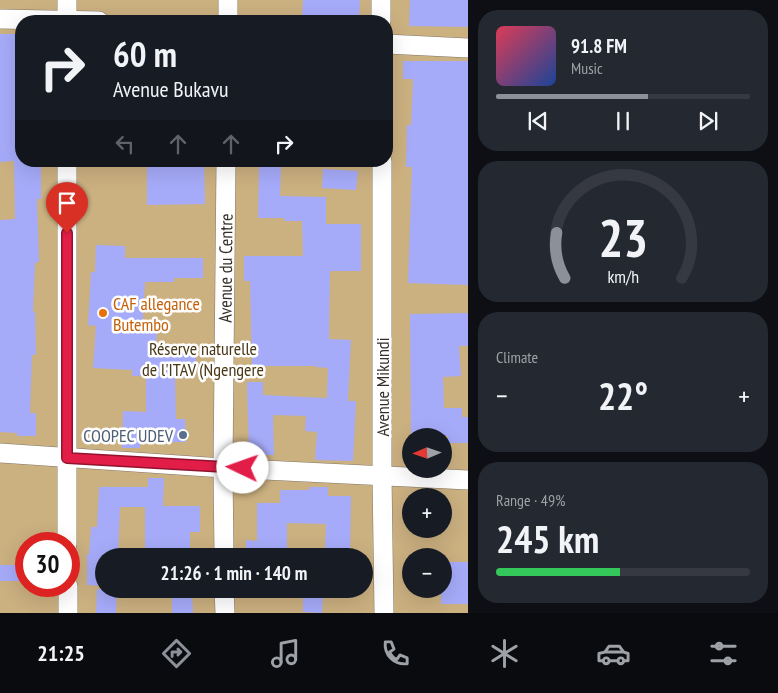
<!DOCTYPE html>
<html lang="en">
<head>
<meta charset="utf-8">
<style>
	:root { --surface:#171b24; --page:#242831; --text:#f1f3f6; --muted:#9ea1a6; --line:#363941; --accent:#8c9099 }
	body { margin:0; font-family:"PT Sans Narrow",sans-serif; background:var(--page); color:var(--text); height:100vh; display:flex; flex-direction:column; font-size:19px; white-space:nowrap }
	* { box-sizing:border-box; margin:0 }
	p { font-size:16px; color:var(--muted) }
	.icon { flex:none; width:28px; height:28px; fill:none; stroke:currentColor; stroke-width:2; stroke-linecap:round; stroke-linejoin:round }
	.map { position:relative; flex:1; overflow:hidden }
	.side { display:flex; flex-direction:column; gap:10px; padding:10px; background:#0d0f14; width:310px }
	.side>* { flex:none }
	.guide { position:absolute; left:15px; top:15px; width:378px; height:152px; border-radius:20px; box-shadow:0 5px 20px #0002; background:#171b24; color:var(--text); overflow:hidden }
	.needle { width:32px; rotate:268deg }
	.fabs { position:absolute; left:402px; top:428px; display:grid; gap:10px }
	.fabs a { display:grid; place-items:center; width:50px; height:50px; border-radius:50%; background:var(--surface); box-shadow:0 5px 20px #0002; font-size:25px }
	.speed { position:absolute; left:15px; top:532px; display:flex; gap:10px; font-size:25px; font-weight:700; text-align:center }
	.speed>* { display:grid; place-content:center; width:65px; height:65px; border-radius:50%; background:var(--surface); box-shadow:0 5px 20px #0002; line-height:1 }
	.speed .limit { border:8px solid #d22; background:#fff; color:#111 }
	.pin { position:absolute; display:grid; place-items:center; width:42px; height:42px; color:#fff; margin:-51px -21px; border-radius:50% 50% 50% 0; rotate:-45deg; box-shadow:0 0 5px #0007 }
	.pin .icon { rotate:45deg }
	.me { position:absolute; width:55px; margin:-28px; rotate:273deg; stroke-linejoin:round; filter:drop-shadow(0 0 4px #0008) }
	.turn { display:flex; align-items:center; gap:18px; height:105px; padding:0 15px; font-size:22px }
	.turn .icon { width:65px; height:65px; stroke-width:2.5 }
	.turn b { display:block; font-size:35px; line-height:42px }
	.lanes { display:flex; align-items:center; height:48px; padding:0 15px; background:#0003; justify-content:center; gap:25px; direction:ltr }
	.lanes .off { opacity:.35 }
	.big { font-size:38px; font-weight:800; line-height:1.1 }
	.side .tile { flex:1; display:flex; flex-direction:column; justify-content:center; gap:8px; min-width:0; padding:0 18px; border-radius:20px; background:var(--page) }
	.side .dial { align-items:center; gap:0 }
	.dial svg { height:130px; overflow:visible; fill:none; stroke:var(--line); stroke-width:7; stroke-linecap:round; text-anchor:middle }
	.dial text { fill:var(--text); stroke:none }
	.song { display:flex; align-items:center; gap:15px }
	.cover { width:60px; height:60px; border-radius:8px; background:linear-gradient(135deg,hsl(350 70% 55%),hsl(220 70% 35%)) }
	.played { height:5px; border-radius:2px; background:linear-gradient(90deg,var(--accent) 60%,var(--line) 60%) }
	.keys { display:flex; justify-content:space-around; direction:ltr }
	.heat { display:flex; justify-content:space-between; align-items:center; font-size:28px; direction:ltr }
	.charge { height:8px; border-radius:4px; background:linear-gradient(90deg,#34c759 49%,var(--line) 0) }
	.trip { position:absolute; left:95px; top:548px; width:278px; height:50px; border-radius:25px; background:var(--surface); box-shadow:0 5px 20px #0002; font-weight:800; line-height:50px; text-align:center }
	.menu { display:flex; height:80px; justify-content:space-around; align-items:center; background:#090b0e; color:var(--muted) }
	.menu .icon { width:35px; height:35px }
	.menu .active { color:var(--accent) }
	.menu b { font-size:22px; color:var(--text) }
	main { display:flex; flex:1; min-height:0 }
	.map>svg:first-child { display:block }
	.green { fill:#cbb080; fill-rule:evenodd }
	.building { fill:#a6abf9 }
	.lines { fill:none; stroke-linecap:round; stroke-linejoin:round }
	.minor-casing { stroke:#807666; stroke-width:20 }
	.minor { stroke:#fff; stroke-width:19 }
	.route-casing { stroke:#92132f; stroke-width:12 }
	.route { stroke:#e11d48; stroke-width:9 }
	.food-dot { fill:#e8710a; stroke:#fff; stroke-width:2 }
	.service-dot { fill:#5c6f8a; stroke:#fff; stroke-width:2 }
	.labels { text-anchor:middle; dominant-baseline:central; stroke-width:5; stroke-linejoin:round; paint-order:stroke }
	.street-label { font-size:18px; fill:#343029; stroke:#fff }
	.food-label { font-size:18px; fill:#c56008; stroke:#fff; text-anchor:start }
	.park-label { font-size:18px; fill:#493614; stroke:#fff }
	.service-label { font-size:18px; fill:#4e5e75; stroke:#fff; text-anchor:end }
</style>
</head>
<body>
<main>
<div class="map">
<svg width="468" height="613" viewBox="0 0 468 613">
	<rect width="100%" height="100%" fill="#ece1ce"/>
	<path class="green" d="M 0,0 L 468,0 L 468,613 L 0,613 ZM 21,21 L 386,21 L 386,161 L 21,161 ZM 411,436 L 444,436 L 444,469 L 411,469 ZM 411,496 L 444,496 L 444,529 L 411,529 ZM 26,544 L 69,544 L 69,586 L 26,586 ZM 104,556 L 364,556 L 364,589 L 104,589 ZM 411,556 L 444,556 L 444,589 L 411,589 Z"/>
	<path class="building" d="M 303,0 L 360,0 L 359,20 L 302,17 Z
		M 410,0 L 468,0 L 468,27 L 409,26 Z
		M 0,34 L 21,34 L 21,161 L 41,161 L 41,199 L 37,199 L 39,262 L 35,263 L 33,312 L 35,312 L 36,355 L 32,355 L 30,413 L 36,413 L 36,436 L 17,436 L 17,433 L 0,432 L 0,220 L 15,219 L 14,161 L 0,162 Z
		M 403,61 L 468,61 L 468,285 L 408,283 L 412,167 L 406,167 L 407,125 L 411,125 L 413,79 L 403,79 Z
		M 147,161 L 204,161 L 205,204 L 147,205 Z
		M 259,164 L 281,165 L 280,196 L 326,197 L 326,224 L 361,224 L 361,271 L 330,271 L 329,339 L 351,340 L 348,401 L 356,401 L 353,461 L 315,460 L 317,432 L 305,431 L 306,416 L 273,415 L 274,455 L 249,455 L 247,382 L 263,382 L 263,395 L 327,398 L 328,368 L 316,367 L 316,366 L 252,366 L 250,281 L 244,281 L 244,256 L 303,256 L 302,221 L 284,221 L 284,218 L 258,218 Z
		M 323,169 L 358,171 L 356,190 L 322,188 Z
		M 96,245 L 125,246 L 125,258 L 203,258 L 203,278 L 174,278 L 174,282 L 145,282 L 142,332 L 157,333 L 156,344 L 197,348 L 194,378 L 175,377 L 176,419 L 185,419 L 186,442 L 140,442 L 140,448 L 122,448 L 123,411 L 146,412 L 146,376 L 132,376 L 132,370 L 93,368 L 96,326 L 88,325 L 91,272 L 95,272 Z
		M 468,313 L 468,346 L 459,346 L 461,376 L 443,377 L 444,408 L 462,408 L 462,417 L 468,417 L 468,443 L 448,443 L 448,436 L 411,436 L 410,314 Z
		M 148,478 L 164,478 L 163,506 L 200,506 L 200,532 L 190,532 L 190,556 L 145,556 L 145,507 L 120,507 L 118,556 L 104,556 L 104,586 L 87,585 L 87,554 L 89,554 L 91,527 L 97,527 L 99,487 L 148,487 Z
		M 309,487 L 328,487 L 328,496 L 351,496 L 350,556 L 325,556 L 326,524 L 287,523 L 287,556 L 246,556 L 246,540 L 257,541 L 257,503 L 280,503 L 280,490 L 309,490 Z
		M 445,562 L 468,562 L 468,604 L 441,604 L 441,589 L 446,589 Z
		M 0,565 L 26,565 L 26,581 L 0,581 Z
		M 97,589 L 117,589 L 116,613 L 96,613 Z
		M 303,593 L 323,594 L 322,613 L 303,612 Z
		M 192,596 L 193,613 L 172,613 L 172,597 Z"/>
	<g class="lines">
		<defs>
			<g id="minor">
				<path d="M 0,19 L 99,21"/>
				<path d="M 67,21 L 67,0"/>
				<path d="M 228,21 L 228,0"/>
				<path d="M 381,21 L 381,0"/>
				<path d="M 386,44 L 468,48"/>
				<path d="M 67,161 L 67,544"/>
				<path d="M 382,161 L 382,475 L 384,613"/>
				<path d="M 0,453 L 223,468 L 468,480"/>
				<path id="s1" d="M 224,556 L 223,468 L 226,161"/>
				<path d="M 68,586 L 68,613"/>
				<path d="M 224,589 L 225,613"/>
			</g>
		</defs>
		<use href="#minor" class="minor-casing"/>
		<use href="#minor" class="minor"/>
	</g>
	<g class="lines">
		<defs>
			<path id="route" d="M 67,233 L 67,458 L 243,468"/>
		</defs>
		<use href="#route" class="route-casing"/>
		<use href="#route" class="route"/>
	</g>
	<circle class="food-dot" cx="103" cy="313" r="5"/>
	<circle class="service-dot" cx="183" cy="435" r="5"/>
	<g class="labels">
		<g class="street-label">
			<text stroke="none"><textPath href="#s1" startOffset="288">Avenue du Centre</textPath></text>
			<text transform="translate(382 387) rotate(-90)">Avenue Mikundi</text>
		</g>
		<g class="food-label">
			<text x="113" y="303">CAF allegance<tspan x="113" dy="21">Butembo</tspan></text>
		</g>
		<g class="park-label">
			<text x="203" y="348">Réserve naturelle<tspan x="203" dy="21">de l'ITAV (Ngengere</tspan></text>
		</g>
		<g class="service-label">
			<text x="173" y="435">COOPEC UDEV</text>
		</g>
	</g>
</svg>
<div class="fabs">
<a><svg class="needle" viewBox="-14 -14 28 28"><path d="M0-13l5 13h-10z" fill="#e53935"/><path d="M0 13l5-13h-10z" fill="#9ea1a6"/></svg></a>
<a>+</a>
<a>−</a>
</div>
<div class="speed"><div class="limit">30</div></div>
<div class="pin" style="left:67px;top:233px;background:#d93025"><svg class="icon" aria-label="arrive" viewBox="0 0 24 24"><path d="M6 21V4h12l-3 4 3 4H6"/></svg></div>
<svg class="me" style="left:243px;top:468px" viewBox="-20 -20 40 40"><circle r="19" fill="#fff"/><path d="M0-13L10 11 0 6-10 11z" fill="#e11d48"/></svg>
<div class="trip">21:26 · 1 min · 140 m</div>
<div class="guide">
<div class="turn"><svg class="icon" aria-label="right" viewBox="0 0 24 24"><path d="M7 20v-9h11M14 6l5 5-5 5"/></svg><div><b>60 m</b>Avenue Bukavu</div></div>
<div class="lanes"><svg class="icon off" aria-label="left" viewBox="0 0 24 24"><path d="M17 20v-9H6M10 6l-5 5 5 5"/></svg><svg class="icon off" aria-label="ahead" viewBox="0 0 24 24"><path d="M12 20V5M6 11l6-6 6 6"/></svg><svg class="icon off" aria-label="ahead" viewBox="0 0 24 24"><path d="M12 20V5M6 11l6-6 6 6"/></svg><svg class="icon" aria-label="right" viewBox="0 0 24 24"><path d="M7 20v-9h11M14 6l5 5-5 5"/></svg></div>
</div>
</div>
<section class="side">
<div class="tile">
<div class="song"><i class="cover"></i><div><b>91.8 FM</b><p>Music</p></div></div>
<div class="played"></div>
<div class="keys"><svg class="icon" aria-label="previous" viewBox="0 0 24 24"><path d="M18 5L8 12l10 7zM5 5v14"/></svg><svg class="icon" aria-label="pause" viewBox="0 0 24 24"><path d="M8 5v14M16 5v14"/></svg><svg class="icon" aria-label="next" viewBox="0 0 24 24"><path d="M6 5l10 7-10 7zM19 5v14"/></svg></div>
</div>
<div class="tile dial"><svg viewBox="0 0 100 80">
<path d="M14 69A42 42 0 1 1 86 69"/>
<path d="M14 69A42 42 0 0 1 9 41" stroke="#8c9099"/>
<text x="50" y="56" font-size="32" font-weight="700">23</text>
<text x="50" y="72" font-size="11">km/h</text>
</svg></div>
<div class="tile"><p>Climate</p>
<div class="heat"><a>−</a><b class="big">22°</b><a>+</a></div>
</div>
<div class="tile"><p>Range · 49%</p><b class="big">245 km</b><div class="charge"></div></div>
</section>
</main>
<nav class="menu">
<b>21:25</b>
<svg class="icon active" aria-label="directions" viewBox="0 0 24 24"><path d="M12 3l9 9-9 9-9-9zM9 14v-3h6M13 9l2 2-2 2"/></svg>
<svg class="icon" aria-label="music" viewBox="0 0 24 24"><path d="M9 18V5l10-2v13"/><circle cx="6" cy="18" r="3"/><circle cx="16" cy="16" r="3"/></svg>
<svg class="icon" aria-label="phone" viewBox="0 0 24 24"><path d="M5 4h4l2 5-3 2q2 4 5 5l2-3 5 2v4C11 20 4 13 5 4z"/></svg>
<svg class="icon" aria-label="climate" viewBox="0 0 24 24"><path d="M12 3v18M4 7l16 10M4 17L20 7"/></svg>
<svg class="icon" aria-label="car" viewBox="0 0 24 24"><path d="M5 17H2v-5l4-1 3-4h7l3 4 3 1v5h-3M9 17h6M6 11h13"/><circle cx="7" cy="17" r="2"/><circle cx="17" cy="17" r="2"/></svg>
<svg class="icon" aria-label="filters" viewBox="0 0 24 24"><path d="M4 7h16M4 17h16"/><circle cx="9" cy="7" r="2"/><circle cx="15" cy="17" r="2"/></svg>
</nav>
</body>
</html>
